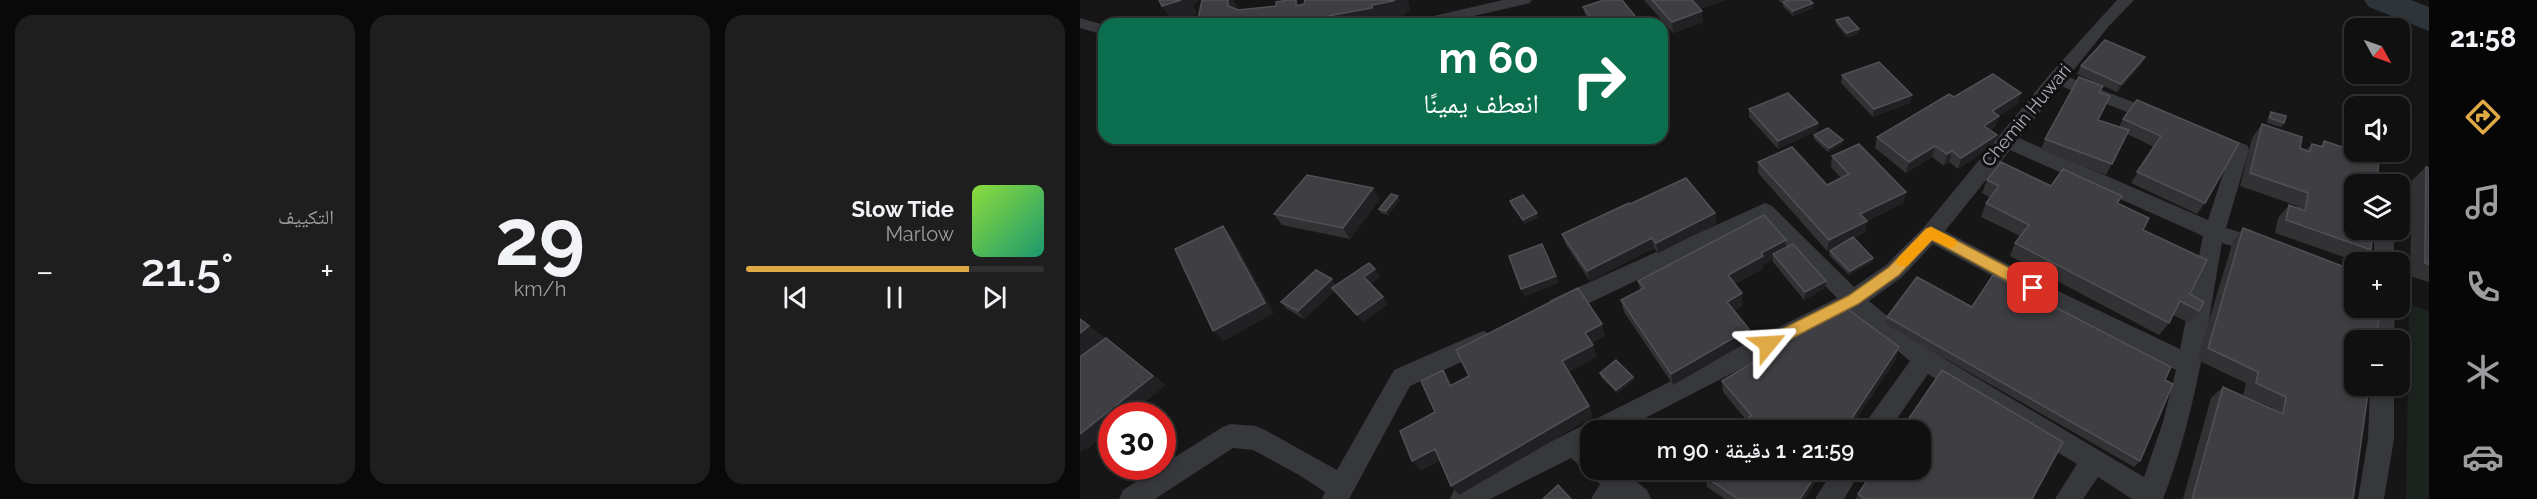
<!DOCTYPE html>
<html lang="ar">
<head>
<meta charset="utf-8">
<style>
	:root { --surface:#101011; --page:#1e1e1f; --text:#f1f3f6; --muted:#9c9d9f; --line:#303031; --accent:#dfa946 }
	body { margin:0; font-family:Raleway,"Noto Naskh Arabic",sans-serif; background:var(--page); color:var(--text); direction:rtl; height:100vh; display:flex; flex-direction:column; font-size:22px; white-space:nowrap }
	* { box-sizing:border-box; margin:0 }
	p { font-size:20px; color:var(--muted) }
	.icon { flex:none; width:33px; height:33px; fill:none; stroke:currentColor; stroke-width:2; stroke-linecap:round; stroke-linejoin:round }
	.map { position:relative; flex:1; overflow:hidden; direction:ltr }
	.sheet { display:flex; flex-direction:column; gap:15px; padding:15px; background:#090909; width:1080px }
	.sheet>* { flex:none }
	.hud { position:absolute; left:18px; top:18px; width:570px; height:126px; border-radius:18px; box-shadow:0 3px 9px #0003,0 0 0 2px var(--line); direction:rtl; background:#0b6e4f; color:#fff; overflow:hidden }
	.needle { width:39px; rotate:130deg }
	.tools { position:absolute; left:1264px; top:18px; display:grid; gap:12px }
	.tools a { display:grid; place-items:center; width:66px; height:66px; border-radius:12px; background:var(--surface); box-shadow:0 3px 9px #0003,0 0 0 2px var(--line); font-size:30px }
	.speed { position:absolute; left:18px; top:402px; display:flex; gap:12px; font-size:30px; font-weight:700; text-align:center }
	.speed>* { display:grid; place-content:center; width:78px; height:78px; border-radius:50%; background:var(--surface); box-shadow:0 3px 9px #0003,0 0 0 2px var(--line); line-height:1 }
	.speed .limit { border:9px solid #d22; background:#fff; color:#111 }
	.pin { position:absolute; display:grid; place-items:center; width:51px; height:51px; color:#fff; margin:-26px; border-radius:12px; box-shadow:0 3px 9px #0006 }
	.me { position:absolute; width:66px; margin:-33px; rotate:63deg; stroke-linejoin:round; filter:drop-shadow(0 0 4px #0008) }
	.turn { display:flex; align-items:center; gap:21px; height:126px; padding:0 30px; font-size:27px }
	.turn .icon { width:78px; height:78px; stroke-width:2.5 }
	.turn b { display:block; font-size:42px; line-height:51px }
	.big { font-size:45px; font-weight:600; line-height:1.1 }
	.sheet .tile { flex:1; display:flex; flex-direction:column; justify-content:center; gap:9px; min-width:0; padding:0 21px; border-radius:18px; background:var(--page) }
	.sheet .dial { align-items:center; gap:0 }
	.dial b { font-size:78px; line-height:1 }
	.song { display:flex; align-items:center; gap:18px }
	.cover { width:72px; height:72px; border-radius:9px; background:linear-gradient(135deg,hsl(90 70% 55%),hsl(160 70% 35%)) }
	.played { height:6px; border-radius:3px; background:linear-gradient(90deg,var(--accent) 75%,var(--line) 75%) }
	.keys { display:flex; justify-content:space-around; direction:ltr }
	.heat { display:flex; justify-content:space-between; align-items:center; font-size:33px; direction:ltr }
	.sheet .tiles { flex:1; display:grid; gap:15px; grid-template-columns:repeat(3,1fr) }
	.trip { position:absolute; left:500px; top:420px; width:351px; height:60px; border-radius:18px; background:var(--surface); box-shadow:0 3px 9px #0003,0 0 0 2px var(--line); font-weight:600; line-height:60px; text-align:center; direction:rtl }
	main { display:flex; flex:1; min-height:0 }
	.dock { display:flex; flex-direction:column; width:108px; justify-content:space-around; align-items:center; background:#060607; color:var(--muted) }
	.dock .icon { width:42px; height:42px }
	.dock .active { color:var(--accent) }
	.dock b { font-size:27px; color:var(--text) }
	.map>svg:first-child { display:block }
	.green { fill:#1c221d }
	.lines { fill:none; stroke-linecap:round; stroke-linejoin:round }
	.river { fill:#2d343a; fill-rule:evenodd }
	.street { fill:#37383c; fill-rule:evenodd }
	.wall { fill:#323235 }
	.shaded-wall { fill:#212123 }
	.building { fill:#3f3f43; stroke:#4f5155; stroke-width:1.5 }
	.route { fill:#dfa946; stroke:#916e2e; stroke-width:1.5 }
	.slow { fill:#f59e0b }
	.labels { text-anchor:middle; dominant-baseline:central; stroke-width:6; stroke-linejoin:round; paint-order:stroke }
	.street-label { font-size:18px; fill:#a9adb6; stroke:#111112 }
</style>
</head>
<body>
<main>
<nav class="dock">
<b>21:58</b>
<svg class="icon active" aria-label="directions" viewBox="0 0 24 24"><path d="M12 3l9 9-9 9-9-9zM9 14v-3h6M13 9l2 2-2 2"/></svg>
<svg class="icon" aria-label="music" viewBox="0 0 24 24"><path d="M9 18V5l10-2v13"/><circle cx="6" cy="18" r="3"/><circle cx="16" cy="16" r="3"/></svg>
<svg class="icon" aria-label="phone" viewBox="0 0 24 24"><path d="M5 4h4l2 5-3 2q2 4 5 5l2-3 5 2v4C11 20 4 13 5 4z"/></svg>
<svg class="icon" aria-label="climate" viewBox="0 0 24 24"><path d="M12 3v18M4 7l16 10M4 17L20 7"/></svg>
<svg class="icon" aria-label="car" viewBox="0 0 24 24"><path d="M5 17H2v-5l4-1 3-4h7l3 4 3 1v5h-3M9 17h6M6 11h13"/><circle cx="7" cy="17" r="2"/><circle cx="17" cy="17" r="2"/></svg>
</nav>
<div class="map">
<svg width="1349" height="499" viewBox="0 0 1349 499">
	<rect width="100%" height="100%" fill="#161617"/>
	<path class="green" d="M 1329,304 L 1349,311 L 1349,499 L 1326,499 Z"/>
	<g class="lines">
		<path class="river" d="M 1284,0 L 1331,0 L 1349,7 L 1349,31 L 1289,7 Z"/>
		<path class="street" d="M 423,0 L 452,0 L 450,3 L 359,24 L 330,24 L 332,21 Z
			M 1037,0 L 1054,0 L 1029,26 L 988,77 L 1084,114 L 1087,118 L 1084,122 L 1078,124 L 1072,122 L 981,86 L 939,138 L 1128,220 L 1150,153 L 1122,143 L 1120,138 L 1122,133 L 1129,132 L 1167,145 L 1169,150 L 1146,228 L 1189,241 L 1192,247 L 1189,253 L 1182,255 L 1142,243 C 1127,329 1115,417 1083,499 L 1052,499 L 1018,477 L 1003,499 L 975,499 L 997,464 L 848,374 L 809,430 L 783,430 L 786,422 L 830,361 L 771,312 L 542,430 L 510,430 L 510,470 L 542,470 L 567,490 L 571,499 L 511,499 L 520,484 L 514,479 L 510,470 L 501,467 L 491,458 L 410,499 L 370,499 L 374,490 L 757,298 L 682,221 L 486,314 L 478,316 L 470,314 L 467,307 L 470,300 L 685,203 L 692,206 L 774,287 L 806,265 L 844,227 L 970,74 ZM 930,150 L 1123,236 L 1100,349 L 982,293 L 865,231 ZM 853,244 L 966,305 L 1096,370 L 1083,422 L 1064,477 L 865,359 L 835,339 L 789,301 L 822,277 Z
			M 0,18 L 24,25 L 24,35 L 0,28 Z
			M 1294,230 L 1314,230 L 1314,262 L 1294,262 Z
			M 1293,308 L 1315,308 L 1314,340 L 1292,340 Z
			M 403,331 L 411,334 L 414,341 L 411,348 L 330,386 L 269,499 L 242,499 L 245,492 L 219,475 L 173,450 L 153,448 L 75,499 L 39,499 L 43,490 L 141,428 L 150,424 L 176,426 L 185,430 L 257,470 L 314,370 Z
			M 1290,386 L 1314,386 L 1314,439 L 1304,499 L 1278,499 L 1288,439 Z
			M 753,470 L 781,470 L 764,499 L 735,499 Z"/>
	</g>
	<path class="wall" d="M 564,0 L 645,0 L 620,9 L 623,22 L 593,33 Z
		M 698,0 L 729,0 L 733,3 L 733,8 L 713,16 L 703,6 L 703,4 Z
		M 503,7 L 560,24 L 512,24 L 505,15 Z
		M 756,20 L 779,29 L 779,34 L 767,37 L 756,24 Z
		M 1065,57 L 1061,65 L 1037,92 L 997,74 L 1001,66 Z
		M 762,75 L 832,95 L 830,103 L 793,117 L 761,83 Z
		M 1023,86 L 1020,92 L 1018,120 L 1039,127 L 1043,119 L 1159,143 L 1125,203 L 1117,214 L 1051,183 L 1074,147 L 1047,134 L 1026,175 L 961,150 L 965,139 Z
		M 874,97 L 937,104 L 919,116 L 915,127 L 910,130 L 917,135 L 913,146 L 878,169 L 869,162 L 864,166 L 852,157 L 826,173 L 795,148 L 797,137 Z
		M 669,109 L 738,123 L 737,131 L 698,149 L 669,117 Z
		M 1191,112 L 1204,123 L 1201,127 L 1187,123 L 1188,116 Z
		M 1182,124 L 1220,148 L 1226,150 L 1232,144 L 1240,146 L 1244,141 L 1291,250 L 1278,262 L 1195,233 L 1198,218 L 1209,205 L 1217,208 L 1217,206 L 1160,186 L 1172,138 Z
		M 734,135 L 762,144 L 748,152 L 734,139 Z
		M 432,138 L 448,138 L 439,144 Z
		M 752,156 L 826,192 L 823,203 L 787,221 L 785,232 L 774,238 L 793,258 L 792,262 L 769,275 L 749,255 L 750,251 L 761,244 L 747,251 L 678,173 L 678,162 L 747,185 L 761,178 L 751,167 Z
		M 1346,167 L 1349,168 L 1349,282 L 1330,276 L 1332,180 Z
		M 907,180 L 971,186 L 1038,203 L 1063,230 L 1110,294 L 1119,311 L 1109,323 L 1093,315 L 1089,323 L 1079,335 L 930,256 L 935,243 L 940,236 L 901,217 L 906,203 L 911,198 L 902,193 Z
		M 300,199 L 270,239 L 202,225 L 194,214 Z
		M 320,200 L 308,215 L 301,213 L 299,209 Z
		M 430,201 L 458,217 L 445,224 L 431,205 Z
		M 550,204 L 635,213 L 636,224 L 578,253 L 574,248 L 510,281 L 486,245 L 482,234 Z
		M 1163,228 L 1273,499 L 1103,499 L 1131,398 L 1143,387 L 1193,409 L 1193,408 L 1163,395 L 1166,383 L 1117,360 L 1153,241 Z
		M 706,248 L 746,281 L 745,288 L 724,300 L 693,262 L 693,259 L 683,265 L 683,269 L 655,284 L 662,306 L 654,310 L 669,329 L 669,341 L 593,385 L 544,312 L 541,300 L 560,290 L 558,281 Z
		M 295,269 L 300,277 L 290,284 L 308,304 L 283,322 L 254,291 L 224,319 L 207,309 L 201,302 L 257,285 Z
		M 892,307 L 1085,380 L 1060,461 L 1054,467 L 805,324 L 807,317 Z
		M 816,359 L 769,430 L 660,430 L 667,421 L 643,392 L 642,381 Z
		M 520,373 L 553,377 L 554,380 L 537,393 L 521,377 Z
		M 744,470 L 724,499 L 645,499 L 627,487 L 626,477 Z
		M 778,494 L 952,499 L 776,499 Z"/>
	<path class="shaded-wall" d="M 101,0 L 119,0 L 113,6 L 118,14 L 93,23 L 82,6 Z
		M 148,0 L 153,0 L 159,10 L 148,6 Z
		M 216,0 L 217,0 L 225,15 L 292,5 L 315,0 L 328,0 L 330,10 L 321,18 L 299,21 L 300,24 L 205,24 L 216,6 Z
		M 612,0 L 645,0 L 613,11 Z
		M 733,3 L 733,8 L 713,16 L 713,11 Z
		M 622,11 L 623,22 L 593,33 L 592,22 Z
		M 180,21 L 181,24 L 164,24 Z
		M 779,29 L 779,34 L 767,37 L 767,33 Z
		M 1065,57 L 1061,65 L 1037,92 L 1041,84 Z
		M 941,93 L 937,104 L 909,122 L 919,116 L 915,127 L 900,137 L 904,126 L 912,111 Z
		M 832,95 L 830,103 L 793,117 L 794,109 Z
		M 738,123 L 737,131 L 698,149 L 698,141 Z
		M 917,135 L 913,146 L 878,169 L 881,158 Z
		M 437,138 L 448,138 L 439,144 Z
		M 763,140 L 762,144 L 748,152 L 749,148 Z
		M 855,146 L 852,157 L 826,173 L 829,162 Z
		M 872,151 L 869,162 L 864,166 L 867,154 Z
		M 293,188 L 300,199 L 270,239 L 263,228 Z
		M 826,192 L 823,203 L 779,225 L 780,214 Z
		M 318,196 L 320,200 L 308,215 L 306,211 Z
		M 457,213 L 458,217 L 445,224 L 443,220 Z
		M 635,213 L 636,224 L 578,253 L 576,243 Z
		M 787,221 L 785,232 L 747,251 L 749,240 Z
		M 143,226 L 152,237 L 194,313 L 144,341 L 133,331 Z
		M 572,238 L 574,248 L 510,281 L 507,271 Z
		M 706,240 L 705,253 L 693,254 L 693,259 L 683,265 L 683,269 L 648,288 L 648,275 L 681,253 Z
		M 793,258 L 792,262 L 769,275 L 770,271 Z
		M 295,269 L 300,277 L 289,284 L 284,277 Z
		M 476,276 L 479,283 L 444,297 L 441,289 Z
		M 252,279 L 258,287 L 224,319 L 218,311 Z
		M 746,281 L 745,288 L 724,300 L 725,292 Z
		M 662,293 L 662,306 L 648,314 L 647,302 Z
		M 303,297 L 308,304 L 283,322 L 277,315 Z
		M 522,324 L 525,336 L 509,345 L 505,333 Z
		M 9,326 L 25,338 L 0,357 L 0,333 Z
		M 669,329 L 669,341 L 593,385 L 591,374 Z
		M 26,338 L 86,385 L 48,416 L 32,416 L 32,429 L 6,450 L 3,448 L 4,449 L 0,452 L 0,434 Z
		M 513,345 L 517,357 L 487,373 L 482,361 Z
		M 819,347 L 816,359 L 769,430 L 764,430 Z
		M 363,370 L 370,381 L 378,397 L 370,386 Z
		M 553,377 L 554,380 L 537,393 L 536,390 Z
		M 509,406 L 513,417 L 379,495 L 371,486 Z
		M 355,449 L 363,459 L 341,471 L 332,461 Z
		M 739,470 L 744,470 L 724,499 L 720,499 Z"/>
	<path class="building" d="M 79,0 L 101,0 L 82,6 Z
		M 122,0 L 148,0 L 148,6 L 158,10 L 196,6 L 196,2 L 208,0 L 216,0 L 216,6 L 224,4 L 225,0 L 315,0 L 313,1 L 292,5 L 292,8 L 205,24 L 179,24 L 180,21 L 164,24 L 117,24 Z
		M 524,0 L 542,0 L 560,22 L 553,24 L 516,24 L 503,7 Z
		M 572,0 L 612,0 L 622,11 L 592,22 Z
		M 709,0 L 729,0 L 733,3 L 713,11 L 703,2 Z
		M 768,17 L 779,29 L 767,33 L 756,20 Z
		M 1025,40 L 1065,57 L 1041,84 L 1001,66 Z
		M 799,62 L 832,95 L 794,109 L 762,75 Z
		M 913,74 L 941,93 L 912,111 L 919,116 L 904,126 L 917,135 L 881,158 L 872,151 L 867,154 L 855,146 L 829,162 L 797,137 L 869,94 L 874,97 Z
		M 999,77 L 1023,86 L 1019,92 L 1030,96 L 1018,120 L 1049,130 L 1032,164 L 965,139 Z
		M 708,93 L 738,123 L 698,141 L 669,109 Z
		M 1057,100 L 1159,143 L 1125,203 L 1057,172 L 1081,136 L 1043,119 Z
		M 1191,112 L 1206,116 L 1204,123 L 1190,118 Z
		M 1182,124 L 1222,137 L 1220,148 L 1230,152 L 1232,144 L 1243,147 L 1244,141 L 1299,159 L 1297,184 L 1275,184 L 1275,230 L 1293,230 L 1291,250 L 1206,220 L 1209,205 L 1225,211 L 1228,193 L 1170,173 Z
		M 748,128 L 763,140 L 749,148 L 734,135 Z
		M 779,144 L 826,192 L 780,214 L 787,221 L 749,240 L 678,162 L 712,147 L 747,185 L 769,174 L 752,156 Z
		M 921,162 L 971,186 L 983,169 L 1042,196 L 1037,203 L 1069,218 L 1063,230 L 1127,260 L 1110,294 L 1124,302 L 1119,311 L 1100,301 L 1089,323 L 935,243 L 949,225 L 906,203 L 919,186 L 907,180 Z
		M 1346,167 L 1349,168 L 1349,265 L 1345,263 Z
		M 227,175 L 293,188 L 263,228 L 194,214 Z
		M 606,178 L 635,213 L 576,243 L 572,238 L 507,271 L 482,234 L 549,203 L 550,204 Z
		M 311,194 L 318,196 L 306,211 L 299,209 Z
		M 443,195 L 457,213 L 443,220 L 430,201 Z
		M 684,215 L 706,240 L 681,253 L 683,256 L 648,275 L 662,293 L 647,302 L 669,329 L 591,374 L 541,300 L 564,288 L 558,281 Z
		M 143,226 L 185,303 L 133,331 L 95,249 Z
		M 1163,228 L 1275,271 L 1275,308 L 1300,308 L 1296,340 L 1275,340 L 1275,386 L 1289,386 L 1273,499 L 1112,499 L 1143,387 L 1203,414 L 1206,397 L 1176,383 L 1178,372 L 1128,348 Z
		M 773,237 L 793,258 L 770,271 L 750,251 Z
		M 462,244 L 476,276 L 441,289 L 429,256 Z
		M 713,244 L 746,281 L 725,292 L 693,254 Z
		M 289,263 L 295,269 L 284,277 L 303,297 L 277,315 L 252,288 Z
		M 236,270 L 252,279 L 218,311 L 201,302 Z
		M 913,275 L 1091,367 L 1085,380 L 1093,384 L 1060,461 L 807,317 L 837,277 L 892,307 Z
		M 498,288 L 522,324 L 505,333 L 513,345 L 482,361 L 509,406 L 371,486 L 355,449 L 332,461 L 320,431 L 355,412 L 341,381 L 363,370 L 370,386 L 389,376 L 376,350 Z
		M 765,307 L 819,347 L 764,430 L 660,430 L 671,415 L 642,381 Z
		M 0,319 L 9,326 L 0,333 Z
		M 26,338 L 73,376 L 0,434 L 0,357 Z
		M 536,360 L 553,377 L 536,390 L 520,373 Z
		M 862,370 L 983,442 L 952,499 L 785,499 L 778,494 L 794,470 L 840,470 L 840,430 L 821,430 Z
		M 631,470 L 739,470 L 720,499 L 658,499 L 626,477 Z
		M 478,485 L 491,499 L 463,499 Z"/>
	<path class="route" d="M 851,227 L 958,283 L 960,288 L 958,292 L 948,292 L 852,240 L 819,275 L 778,304 L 693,348 L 688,350 L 682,348 L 680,344 L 682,339 L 768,296 L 809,267 L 846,229 Z"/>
	<path class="slow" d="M 851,227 L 875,239 L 877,243 L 875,247 L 870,248 L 852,240 L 827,266 L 818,266 L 816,262 L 818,258 L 846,229 Z"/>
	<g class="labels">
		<g class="street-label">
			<text transform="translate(946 115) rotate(-50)">Chemin Huwari</text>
		</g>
	</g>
</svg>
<div class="tools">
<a><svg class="needle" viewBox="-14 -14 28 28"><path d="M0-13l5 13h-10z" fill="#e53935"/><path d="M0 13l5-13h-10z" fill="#9c9d9f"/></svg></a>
<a><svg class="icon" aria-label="sound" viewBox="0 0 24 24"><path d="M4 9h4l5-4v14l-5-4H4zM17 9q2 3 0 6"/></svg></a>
<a><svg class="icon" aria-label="layers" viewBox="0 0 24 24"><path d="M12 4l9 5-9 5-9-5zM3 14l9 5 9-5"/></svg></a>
<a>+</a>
<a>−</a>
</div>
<div class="speed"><div class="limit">30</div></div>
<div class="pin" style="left:953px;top:288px;background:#d93025"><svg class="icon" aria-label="arrive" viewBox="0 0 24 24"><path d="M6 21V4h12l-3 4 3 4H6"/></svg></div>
<svg class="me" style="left:688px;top:344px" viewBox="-20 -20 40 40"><path d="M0-17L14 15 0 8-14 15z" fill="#dfa946" stroke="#fff" stroke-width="4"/></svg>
<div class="trip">21:59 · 1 دقيقة · 90 m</div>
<div class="hud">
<div class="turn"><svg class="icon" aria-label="right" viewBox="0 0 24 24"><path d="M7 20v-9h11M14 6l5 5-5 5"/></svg><div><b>60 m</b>انعطف يمينًا</div></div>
</div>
</div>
<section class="sheet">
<div class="tiles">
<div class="tile">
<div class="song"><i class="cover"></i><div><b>Slow Tide</b><p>Marlow</p></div></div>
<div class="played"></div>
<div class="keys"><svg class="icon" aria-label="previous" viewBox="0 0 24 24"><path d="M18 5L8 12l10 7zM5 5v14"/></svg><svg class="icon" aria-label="pause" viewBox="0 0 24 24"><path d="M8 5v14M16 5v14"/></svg><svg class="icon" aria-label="next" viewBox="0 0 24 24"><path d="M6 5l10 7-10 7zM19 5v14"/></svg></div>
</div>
<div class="tile dial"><b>29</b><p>km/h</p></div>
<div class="tile"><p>التكييف</p>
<div class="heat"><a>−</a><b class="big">21.5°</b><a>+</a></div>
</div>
</div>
</section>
</main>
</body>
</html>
